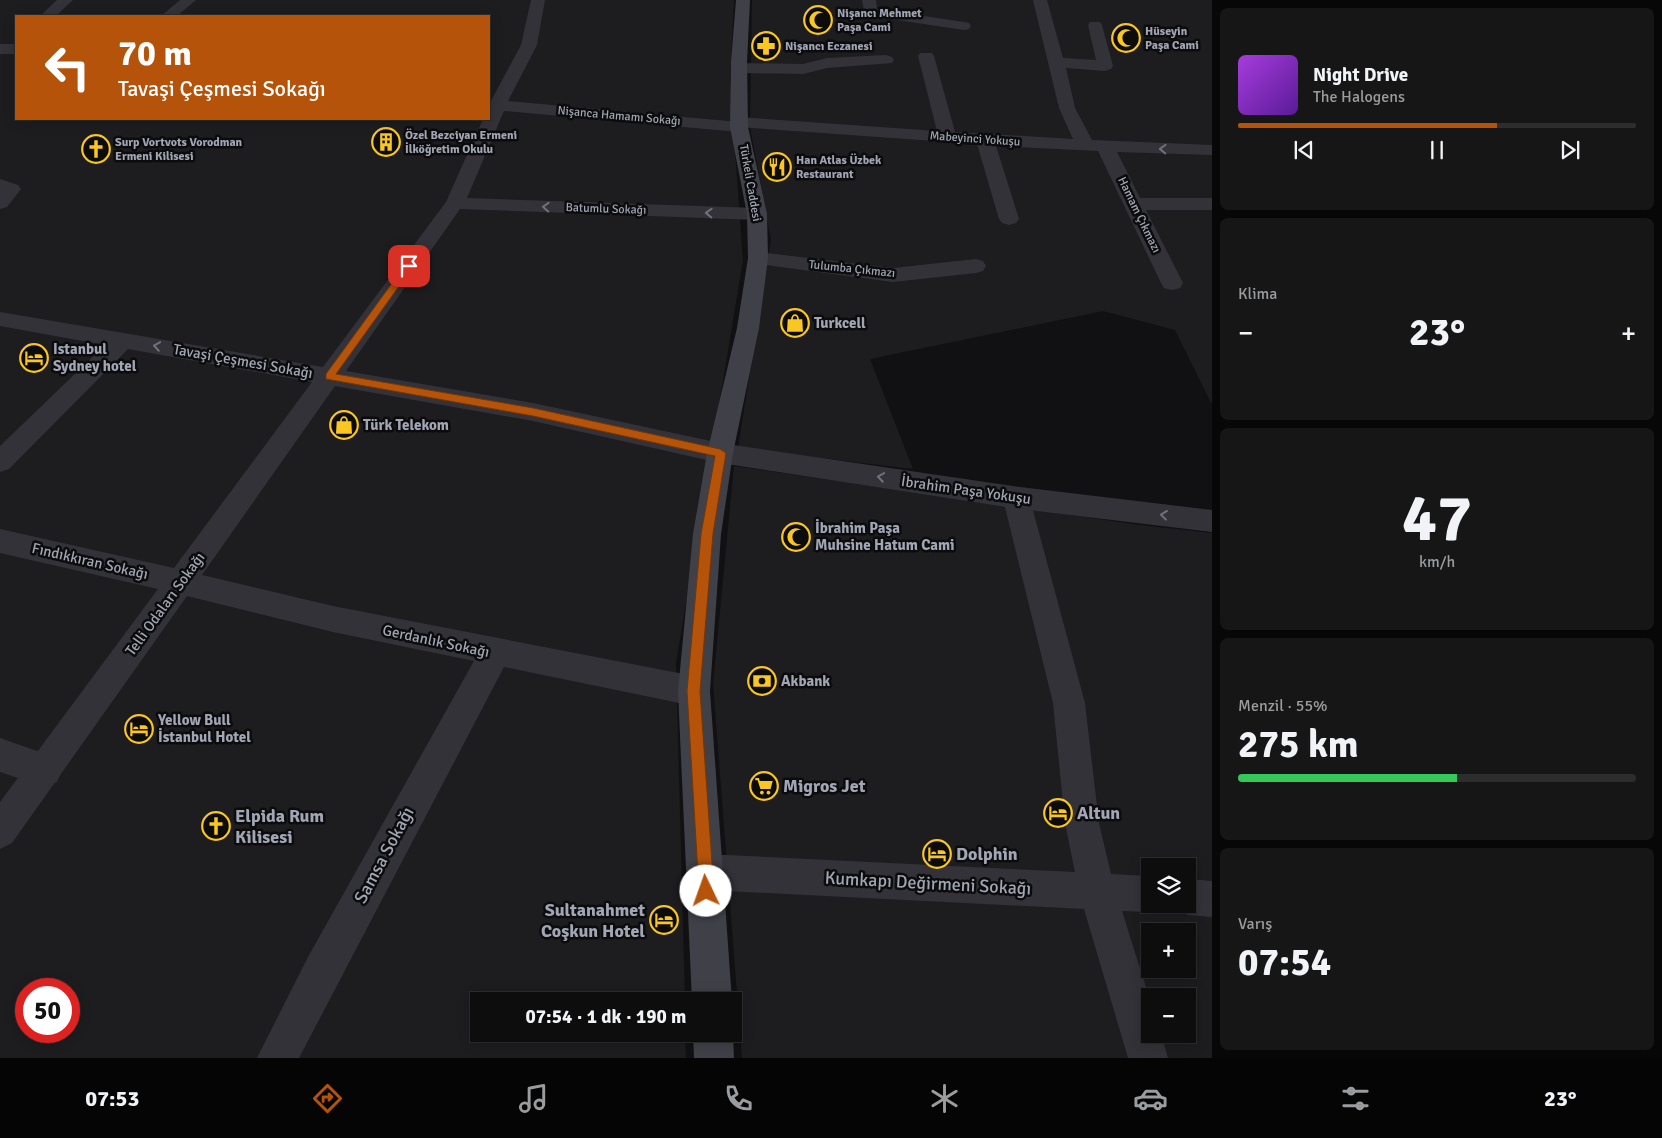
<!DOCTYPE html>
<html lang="tr">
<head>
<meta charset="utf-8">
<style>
	:root { --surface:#0d0d0e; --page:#161617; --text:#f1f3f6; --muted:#9a9c9e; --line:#2d2d2e; --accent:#b45309 }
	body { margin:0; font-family:Signika,sans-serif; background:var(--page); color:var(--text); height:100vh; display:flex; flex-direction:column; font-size:19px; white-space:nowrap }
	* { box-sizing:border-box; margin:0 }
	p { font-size:16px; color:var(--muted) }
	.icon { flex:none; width:28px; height:28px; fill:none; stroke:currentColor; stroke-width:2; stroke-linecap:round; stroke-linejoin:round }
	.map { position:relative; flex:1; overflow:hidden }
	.drawer { display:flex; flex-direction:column; gap:8px; padding:8px; background:#070708; width:450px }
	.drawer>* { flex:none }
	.top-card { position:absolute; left:15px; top:15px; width:475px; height:105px; border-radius:0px; box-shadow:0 2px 12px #0003,0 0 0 1px var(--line); background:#b45309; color:#fff; overflow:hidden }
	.tools { position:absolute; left:1141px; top:858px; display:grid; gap:10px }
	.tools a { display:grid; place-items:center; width:55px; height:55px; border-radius:0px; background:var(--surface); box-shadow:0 2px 12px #0003,0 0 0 1px var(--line); font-size:25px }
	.speed { position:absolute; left:15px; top:978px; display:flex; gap:10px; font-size:25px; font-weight:700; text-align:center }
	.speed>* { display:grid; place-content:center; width:65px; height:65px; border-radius:50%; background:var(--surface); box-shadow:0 2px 12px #0003,0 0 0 1px var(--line); line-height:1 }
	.speed .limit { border:8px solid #d22; background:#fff; color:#111 }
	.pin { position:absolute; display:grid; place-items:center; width:42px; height:42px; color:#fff; margin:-21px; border-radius:10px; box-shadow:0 2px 8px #0006 }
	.me { position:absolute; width:55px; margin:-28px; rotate:357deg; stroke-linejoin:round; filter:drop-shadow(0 0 4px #0008) }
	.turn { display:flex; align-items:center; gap:18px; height:105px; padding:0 20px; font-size:22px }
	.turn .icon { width:65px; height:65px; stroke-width:2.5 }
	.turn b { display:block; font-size:35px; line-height:42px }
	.big { font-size:38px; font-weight:800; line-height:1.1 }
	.drawer .tile { flex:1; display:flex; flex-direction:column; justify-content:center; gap:8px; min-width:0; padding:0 18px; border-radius:8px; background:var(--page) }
	.drawer .dial { align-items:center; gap:0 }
	.dial b { font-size:65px; line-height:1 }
	.song { display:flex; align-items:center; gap:15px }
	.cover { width:60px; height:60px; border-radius:8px; background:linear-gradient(135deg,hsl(280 70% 55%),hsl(270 70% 35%)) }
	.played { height:5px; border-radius:2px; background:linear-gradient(90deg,var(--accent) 65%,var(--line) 65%) }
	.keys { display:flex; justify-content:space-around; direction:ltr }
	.heat { display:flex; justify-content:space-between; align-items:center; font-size:28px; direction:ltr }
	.charge { height:8px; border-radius:4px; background:linear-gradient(90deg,#34c759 55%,var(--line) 0) }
	.trip { position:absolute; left:470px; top:992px; width:272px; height:50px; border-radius:0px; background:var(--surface); box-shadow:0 2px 12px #0003,0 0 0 1px var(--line); font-weight:800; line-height:50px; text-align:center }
	.tab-bar { display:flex; height:80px; justify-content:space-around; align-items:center; background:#050506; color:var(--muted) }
	.tab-bar .icon { width:35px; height:35px }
	.tab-bar .active { color:var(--accent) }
	.tab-bar b { font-size:22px; color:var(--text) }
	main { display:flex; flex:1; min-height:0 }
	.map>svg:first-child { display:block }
	.built { fill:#1d1d20; fill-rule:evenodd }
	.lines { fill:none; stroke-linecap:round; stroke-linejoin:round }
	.pedestrian { fill:#323238; fill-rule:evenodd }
	.minor { fill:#323238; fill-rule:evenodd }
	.tertiary { fill:#323238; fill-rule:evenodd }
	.secondary { fill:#404148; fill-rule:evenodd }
	.oneway { stroke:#6f717c }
	.route { fill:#b45309; stroke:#753606 }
	.labels { text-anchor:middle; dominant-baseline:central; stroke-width:5; stroke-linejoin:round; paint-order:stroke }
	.far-poi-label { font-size:12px; font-weight:bold; fill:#a1a5b4; stroke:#0c0c0d; text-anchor:start }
	.far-street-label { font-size:12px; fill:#a1a5b4; stroke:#0c0c0d }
	.poi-label { font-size:15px; font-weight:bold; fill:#a1a5b4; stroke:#0c0c0d; text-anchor:start }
	.street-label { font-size:15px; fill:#a1a5b4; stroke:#0c0c0d }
	.near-poi-label { font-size:18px; font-weight:bold; fill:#a1a5b4; stroke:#0c0c0d; text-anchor:start }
	.near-street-label { font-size:18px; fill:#a1a5b4; stroke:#0c0c0d }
</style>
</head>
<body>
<main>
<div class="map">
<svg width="1212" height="1058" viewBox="0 0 1212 1058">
	<rect width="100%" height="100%" fill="#111113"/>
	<path class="built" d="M 0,0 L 734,0 L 730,81 L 743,260 L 676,663 L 685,1001 L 479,1001 L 479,1034 L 685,1034 L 686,1058 L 0,1058 ZM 16,16 L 489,16 L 489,119 L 16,119 ZM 26,989 L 69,989 L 69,1031 L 26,1031 Z
		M 752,0 L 1212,0 L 1212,405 L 1175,330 L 1103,311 L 870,359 L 913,469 L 738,448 L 771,240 L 750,127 Z
		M 734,466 L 1140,525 L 1212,533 L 1212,1058 L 742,1058 L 713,684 ZM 1150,866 L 1188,866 L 1188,904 L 1150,904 ZM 1150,931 L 1188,931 L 1188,969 L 1150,969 ZM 1150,996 L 1188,996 L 1188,1034 L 1150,1034 Z"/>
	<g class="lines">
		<path class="pedestrian" d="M 862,0 L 876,0 L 877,9 L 964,22 L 969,23 L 971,26 L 969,29 L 964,30 L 870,16 L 865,15 Z
			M 1033,0 L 1047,0 L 1063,58 L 1096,60 L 1088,25 L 1090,22 L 1100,22 L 1102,25 L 1113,66 L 1111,69 L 1105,71 L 1066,68 L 1075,108 L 1092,140 L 1212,145 L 1212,155 L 1117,152 L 1140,198 L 1212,198 L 1212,210 L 1146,210 L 1183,283 L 1180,288 L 1172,290 L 1164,288 L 1161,283 L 1098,151 L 996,146 L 1019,219 L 1016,223 L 1009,225 L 1002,223 L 999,219 L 977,144 L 739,127 L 733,126 L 730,122 L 733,118 L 739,117 L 937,131 L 918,56 L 920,53 L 932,53 L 934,56 L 955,132 L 1073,139 L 1059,108 Z
			M 886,55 L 892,57 L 894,60 L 892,63 L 827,68 L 803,74 L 739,73 L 733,71 L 731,68 L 733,65 L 739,63 L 803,64 L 827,58 Z
			M 758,252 L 893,268 L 976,259 L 983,261 L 986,266 L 983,271 L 976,273 L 893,282 L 751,263 L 748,258 L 751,253 Z
			M 1020,487 L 1029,490 L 1033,498 L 1031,503 L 1085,703 L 1099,823 L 1111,874 L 1150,876 L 1150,904 L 1164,904 L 1163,907 L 1150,912 L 1122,911 L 1150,1000 L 1150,1034 L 1161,1034 L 1168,1058 L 1128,1058 L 1084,909 L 705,890 L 692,885 L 687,872 L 692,859 L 705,854 L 1075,872 L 1065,823 L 1053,703 L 1003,499 L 1007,491 Z
			M 0,738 L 57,758 L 62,770 L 57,782 L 45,787 L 0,772 Z
			M 1188,879 L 1212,881 L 1212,917 L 1188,915 L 1175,910 L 1172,904 L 1188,904 Z"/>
		<path class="minor" d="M 57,0 L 73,0 L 59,13 L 60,16 L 45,16 L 43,13 Z
			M 180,0 L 196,0 L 177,16 L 161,16 Z
			M 531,0 L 545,0 L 537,45 L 508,101 L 739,122 L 745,123 L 748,127 L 745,131 L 739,132 L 504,111 L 467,198 L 757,208 L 764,210 L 767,214 L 764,218 L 757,220 L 460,209 L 346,371 L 533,403 L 720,443 L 729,446 L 733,453 L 729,460 L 720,463 L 533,421 L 335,386 L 202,575 L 333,606 L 694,676 L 705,680 L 710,691 L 705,702 L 694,706 L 504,667 L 299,1058 L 257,1058 L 308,957 L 474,661 L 333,632 L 187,596 L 12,843 L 0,849 L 0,802 L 158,589 L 0,553 L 0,529 L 174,568 L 312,382 L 128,349 L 9,469 L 0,472 L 0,446 L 105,345 L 0,326 L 0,312 L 323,367 L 446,202 L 483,119 L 489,119 L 489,105 L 492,99 L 521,45 Z
			M 0,44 L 16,44 L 16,54 L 0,54 Z
			M 0,179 L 18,185 L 21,189 L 7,207 L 0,209 Z"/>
		<path class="tertiary" d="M 720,443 L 1020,487 L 1212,510 L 1212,532 L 1020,509 L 720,463 L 711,460 L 707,453 L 711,446 Z"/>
		<path class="secondary" d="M 736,0 L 750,0 L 747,62 L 748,127 L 767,214 L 768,258 L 759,328 L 733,453 L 721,534 L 710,691 L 732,1001 L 692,1001 L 678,691 L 693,534 L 707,453 L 737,328 L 748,258 L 747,214 L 730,127 L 731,62 Z
			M 693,1034 L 733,1034 L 734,1058 L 694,1058 Z"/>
	</g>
	<defs><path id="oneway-chevron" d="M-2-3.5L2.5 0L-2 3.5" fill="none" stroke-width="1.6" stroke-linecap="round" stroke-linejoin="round" transform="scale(1.25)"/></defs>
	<g class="oneway">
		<use href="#oneway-chevron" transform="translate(1163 149) rotate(-178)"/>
		<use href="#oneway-chevron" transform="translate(546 207) rotate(-177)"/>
		<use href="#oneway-chevron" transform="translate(709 213) rotate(-178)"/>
		<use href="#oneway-chevron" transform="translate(157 346) rotate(-171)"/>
		<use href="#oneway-chevron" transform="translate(881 477) rotate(-171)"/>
		<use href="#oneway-chevron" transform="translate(1164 515) rotate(-173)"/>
	</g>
	<path class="route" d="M 409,263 L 412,264 L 412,268 L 336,374 L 533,408 L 720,449 L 726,453 L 713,534 L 700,691 L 714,891 L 711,896 L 706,898 L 701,896 L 699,891 L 687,691 L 701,534 L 715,456 L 533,416 L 326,379 L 326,374 L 406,264 Z"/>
	<defs>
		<symbol id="mosque-ring" viewBox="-11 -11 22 22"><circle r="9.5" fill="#0c0c0d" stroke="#f9c622" stroke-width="1.5"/><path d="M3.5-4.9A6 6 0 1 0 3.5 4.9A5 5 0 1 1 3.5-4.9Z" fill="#f9c622"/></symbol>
		<symbol id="pharmacy-ring" viewBox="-11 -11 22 22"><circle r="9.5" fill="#0c0c0d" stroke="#f9c622" stroke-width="1.5"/><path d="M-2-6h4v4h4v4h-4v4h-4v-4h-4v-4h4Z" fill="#f9c622"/></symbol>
		<symbol id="building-ring" viewBox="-11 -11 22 22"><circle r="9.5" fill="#0c0c0d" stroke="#f9c622" stroke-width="1.5"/><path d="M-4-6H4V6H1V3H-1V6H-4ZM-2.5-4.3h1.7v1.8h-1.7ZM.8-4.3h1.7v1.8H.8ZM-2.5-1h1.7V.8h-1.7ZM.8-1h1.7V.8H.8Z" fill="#f9c622"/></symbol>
		<symbol id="church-ring" viewBox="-11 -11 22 22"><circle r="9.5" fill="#0c0c0d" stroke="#f9c622" stroke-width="1.5"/><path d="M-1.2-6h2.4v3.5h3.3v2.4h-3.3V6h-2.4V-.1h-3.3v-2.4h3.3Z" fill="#f9c622"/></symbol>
		<symbol id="restaurant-ring" viewBox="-11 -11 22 22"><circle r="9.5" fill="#0c0c0d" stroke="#f9c622" stroke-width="1.5"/><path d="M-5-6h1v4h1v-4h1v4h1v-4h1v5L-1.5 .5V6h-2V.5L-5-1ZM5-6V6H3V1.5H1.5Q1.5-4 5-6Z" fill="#f9c622"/></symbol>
		<symbol id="shop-ring" viewBox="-11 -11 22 22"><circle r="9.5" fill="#0c0c0d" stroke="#f9c622" stroke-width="1.5"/><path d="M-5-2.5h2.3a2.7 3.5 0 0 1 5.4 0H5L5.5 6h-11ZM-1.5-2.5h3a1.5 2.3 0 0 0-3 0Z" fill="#f9c622"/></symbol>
		<symbol id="hotel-ring" viewBox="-11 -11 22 22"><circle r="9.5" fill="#0c0c0d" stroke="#f9c622" stroke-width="1.5"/><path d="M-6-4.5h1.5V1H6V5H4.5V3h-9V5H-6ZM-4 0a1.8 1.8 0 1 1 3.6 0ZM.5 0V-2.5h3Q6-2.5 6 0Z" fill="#f9c622"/></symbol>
		<symbol id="bank-ring" viewBox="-11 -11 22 22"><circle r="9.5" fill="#0c0c0d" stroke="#f9c622" stroke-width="1.5"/><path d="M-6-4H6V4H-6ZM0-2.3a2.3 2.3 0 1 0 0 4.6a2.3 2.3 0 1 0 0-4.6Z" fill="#f9c622"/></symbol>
		<symbol id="supermarket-ring" viewBox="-11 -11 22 22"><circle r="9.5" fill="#0c0c0d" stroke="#f9c622" stroke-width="1.5"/><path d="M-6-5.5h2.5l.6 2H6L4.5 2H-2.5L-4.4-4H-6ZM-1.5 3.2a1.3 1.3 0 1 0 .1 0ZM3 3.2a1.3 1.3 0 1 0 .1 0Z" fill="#f9c622"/></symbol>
	</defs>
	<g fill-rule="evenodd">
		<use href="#mosque-ring" x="802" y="4" width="32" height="32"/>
		<use href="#mosque-ring" x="1110" y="22" width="32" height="32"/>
		<use href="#pharmacy-ring" x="750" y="30" width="32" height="32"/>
		<use href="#building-ring" x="370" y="126" width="32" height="32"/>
		<use href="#church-ring" x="80" y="133" width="32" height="32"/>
		<use href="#restaurant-ring" x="761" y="151" width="32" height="32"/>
		<use href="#shop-ring" x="779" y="307" width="32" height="32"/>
		<use href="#hotel-ring" x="18" y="342" width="32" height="32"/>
		<use href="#shop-ring" x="328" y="409" width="32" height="32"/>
		<use href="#mosque-ring" x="780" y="521" width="32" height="32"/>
		<use href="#bank-ring" x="746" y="665" width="32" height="32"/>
		<use href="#hotel-ring" x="123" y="713" width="32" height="32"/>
		<use href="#supermarket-ring" x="748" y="770" width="32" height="32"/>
		<use href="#hotel-ring" x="1042" y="797" width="32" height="32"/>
		<use href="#church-ring" x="200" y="810" width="32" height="32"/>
		<use href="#hotel-ring" x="921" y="838" width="32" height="32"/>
		<use href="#hotel-ring" x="648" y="904" width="32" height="32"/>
	</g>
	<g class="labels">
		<g class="far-poi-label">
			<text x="837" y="13">Nişancı Mehmet<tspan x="837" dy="14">Paşa Cami</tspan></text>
			<text x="1145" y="31">Hüseyin<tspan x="1145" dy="14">Paşa Cami</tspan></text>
			<text x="785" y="46">Nişancı Eczanesi</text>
			<text x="405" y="135">Özel Bezciyan Ermeni<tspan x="405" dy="14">İlköğretim Okulu</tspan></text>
			<text x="115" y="142">Surp Vortvots Vorodman<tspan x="115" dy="14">Ermeni Kilisesi</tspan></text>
			<text x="796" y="160">Han Atlas Üzbek<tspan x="796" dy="14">Restaurant</tspan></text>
		</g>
		<g class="far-street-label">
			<text transform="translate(619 116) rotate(5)">Nişanca Hamamı Sokağı</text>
			<text transform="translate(975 139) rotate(4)">Mabeyinci Yokuşu</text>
			<text transform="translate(750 183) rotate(80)">Türkeli Caddesi</text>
			<text transform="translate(606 209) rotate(2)">Batumlu Sokağı</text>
			<text transform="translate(1139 215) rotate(64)">Hamam Çıkmazı</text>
			<text transform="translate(852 269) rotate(6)">Tulumba Çıkmazı</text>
		</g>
		<g class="poi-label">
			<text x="814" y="323">Turkcell</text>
			<text x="53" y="349">Istanbul<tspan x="53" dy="17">Sydney hotel</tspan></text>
			<text x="363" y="425">Türk Telekom</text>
			<text x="815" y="528">İbrahim Paşa<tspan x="815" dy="17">Muhsine Hatum Cami</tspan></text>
			<text x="781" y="681">Akbank</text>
			<text x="158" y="720">Yellow Bull<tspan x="158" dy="17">İstanbul Hotel</tspan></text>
		</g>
		<g class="street-label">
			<text transform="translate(243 361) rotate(10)">Tavaşi Çeşmesi Sokağı</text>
			<text transform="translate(966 490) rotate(8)">İbrahim Paşa Yokuşu</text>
			<text transform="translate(90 561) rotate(13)">Fındıkkıran Sokağı</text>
			<text transform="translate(165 604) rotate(-54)">Telli Odaları Sokağı</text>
			<text transform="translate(436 641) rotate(12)">Gerdanlık Sokağı</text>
		</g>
		<g class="near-poi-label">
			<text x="783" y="786">Migros Jet</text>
			<text x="1077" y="813">Altun</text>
			<text x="235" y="816">Elpida Rum<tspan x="235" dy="21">Kilisesi</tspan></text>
			<text x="956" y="854">Dolphin</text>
			<text x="645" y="910" text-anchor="end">Sultanahmet<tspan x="645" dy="21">Coşkun Hotel</tspan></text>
		</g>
		<g class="near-street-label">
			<text transform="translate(384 855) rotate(-62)">Samsa Sokağı</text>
			<text transform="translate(928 883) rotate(3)">Kumkapı Değirmeni Sokağı</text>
		</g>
	</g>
</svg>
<div class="tools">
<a><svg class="icon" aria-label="layers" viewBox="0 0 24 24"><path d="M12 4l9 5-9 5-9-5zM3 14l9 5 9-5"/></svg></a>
<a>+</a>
<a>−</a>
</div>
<div class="speed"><div class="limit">50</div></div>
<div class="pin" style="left:409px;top:266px;background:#d93025"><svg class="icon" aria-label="arrive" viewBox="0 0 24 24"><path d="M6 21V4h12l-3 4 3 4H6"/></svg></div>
<svg class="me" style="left:706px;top:891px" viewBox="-20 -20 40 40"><circle r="19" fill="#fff"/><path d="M0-13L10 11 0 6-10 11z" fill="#b45309"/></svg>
<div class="trip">07:54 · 1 dk · 190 m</div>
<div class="top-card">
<div class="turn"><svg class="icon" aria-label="left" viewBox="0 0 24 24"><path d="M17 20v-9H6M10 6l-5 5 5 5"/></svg><div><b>70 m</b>Tavaşi Çeşmesi Sokağı</div></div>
</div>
</div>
<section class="drawer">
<div class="tile">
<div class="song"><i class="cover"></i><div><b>Night Drive</b><p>The Halogens</p></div></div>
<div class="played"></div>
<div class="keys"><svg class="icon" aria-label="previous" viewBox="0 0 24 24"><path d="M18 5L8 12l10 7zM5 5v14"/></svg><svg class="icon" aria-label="pause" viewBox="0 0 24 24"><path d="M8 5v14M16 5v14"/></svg><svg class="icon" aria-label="next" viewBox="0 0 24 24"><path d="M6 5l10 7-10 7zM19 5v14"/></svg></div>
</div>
<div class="tile"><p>Klima</p>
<div class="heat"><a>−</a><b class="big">23°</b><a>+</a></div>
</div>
<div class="tile dial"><b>47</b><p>km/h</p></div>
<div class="tile"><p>Menzil · 55%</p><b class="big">275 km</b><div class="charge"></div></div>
<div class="tile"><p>Varış</p><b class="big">07:54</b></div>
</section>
</main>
<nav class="tab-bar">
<b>07:53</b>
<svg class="icon active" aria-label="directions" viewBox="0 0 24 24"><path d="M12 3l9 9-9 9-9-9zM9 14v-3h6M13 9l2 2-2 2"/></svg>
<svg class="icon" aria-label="music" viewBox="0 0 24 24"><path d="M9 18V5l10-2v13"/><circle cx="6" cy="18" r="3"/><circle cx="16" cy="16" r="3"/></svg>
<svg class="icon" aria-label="phone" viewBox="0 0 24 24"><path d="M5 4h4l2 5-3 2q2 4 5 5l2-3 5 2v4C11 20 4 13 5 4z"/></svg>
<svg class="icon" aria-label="climate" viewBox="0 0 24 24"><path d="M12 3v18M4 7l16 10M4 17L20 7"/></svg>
<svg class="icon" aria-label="car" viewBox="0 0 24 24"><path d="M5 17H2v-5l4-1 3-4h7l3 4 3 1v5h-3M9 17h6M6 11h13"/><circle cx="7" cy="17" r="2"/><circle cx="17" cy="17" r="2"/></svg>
<svg class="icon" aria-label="filters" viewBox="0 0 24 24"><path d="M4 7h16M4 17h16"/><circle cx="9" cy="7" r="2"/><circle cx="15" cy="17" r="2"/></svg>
<b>23°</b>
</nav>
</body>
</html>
